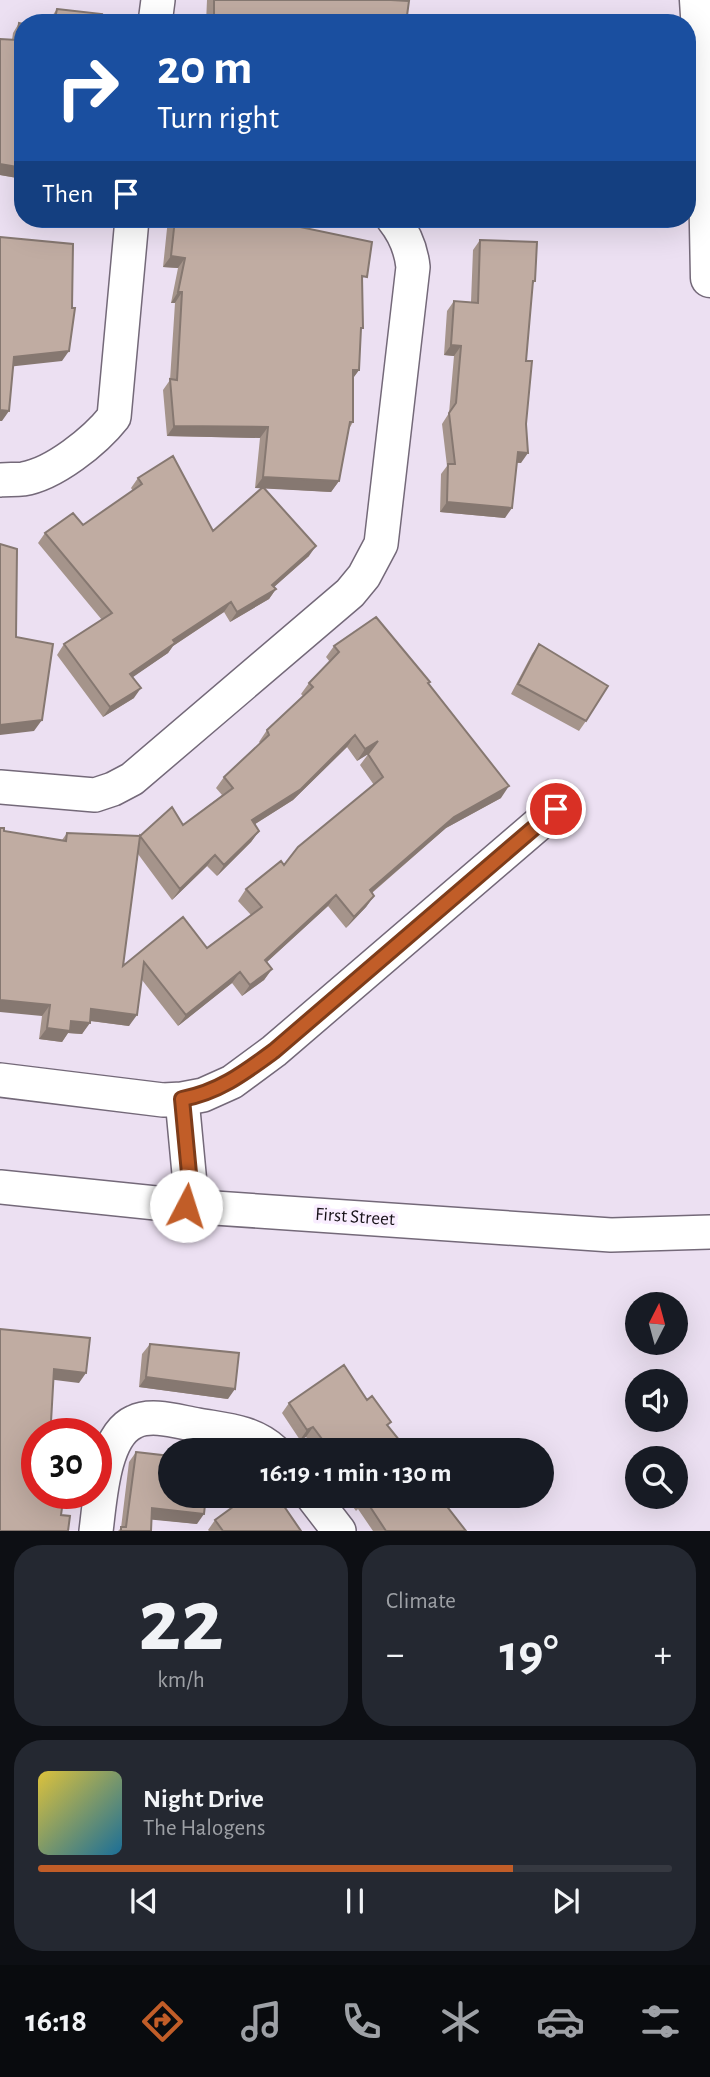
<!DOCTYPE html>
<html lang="en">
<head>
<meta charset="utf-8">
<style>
	:root { --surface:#171b24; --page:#242831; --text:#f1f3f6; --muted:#9ea1a6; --line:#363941; --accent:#c15d28 }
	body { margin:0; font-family:"Alegreya Sans",sans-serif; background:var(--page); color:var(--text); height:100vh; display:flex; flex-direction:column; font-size:26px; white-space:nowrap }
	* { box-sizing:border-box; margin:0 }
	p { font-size:23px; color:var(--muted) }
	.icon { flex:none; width:38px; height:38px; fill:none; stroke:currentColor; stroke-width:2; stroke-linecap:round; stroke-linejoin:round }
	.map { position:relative; height:1531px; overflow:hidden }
	.side { display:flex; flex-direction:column; gap:14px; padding:14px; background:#0d0f14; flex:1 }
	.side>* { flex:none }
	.guide { position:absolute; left:14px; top:14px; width:682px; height:214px; border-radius:28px; box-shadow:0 7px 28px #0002; background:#1a4fa0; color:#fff; overflow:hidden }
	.needle { width:46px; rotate:6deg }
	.buttons { position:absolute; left:625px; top:1292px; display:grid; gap:14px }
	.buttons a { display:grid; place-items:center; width:63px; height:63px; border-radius:50%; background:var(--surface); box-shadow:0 7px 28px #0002; font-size:35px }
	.speed { position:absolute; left:21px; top:1418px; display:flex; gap:14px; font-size:35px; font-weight:700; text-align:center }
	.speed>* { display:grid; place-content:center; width:91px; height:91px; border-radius:50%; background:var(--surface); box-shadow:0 7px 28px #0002; line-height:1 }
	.speed .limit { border:10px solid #d22; background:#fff; color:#111 }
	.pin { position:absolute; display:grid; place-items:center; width:60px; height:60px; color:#fff; margin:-30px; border:4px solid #fff; border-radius:50%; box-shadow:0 2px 7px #0007 }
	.me { position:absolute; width:77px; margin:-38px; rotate:5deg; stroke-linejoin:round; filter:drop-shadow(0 0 5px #0008) }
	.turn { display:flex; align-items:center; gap:24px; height:147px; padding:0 28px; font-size:32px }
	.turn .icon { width:91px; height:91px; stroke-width:2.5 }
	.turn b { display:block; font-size:49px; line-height:60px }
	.then { display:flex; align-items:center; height:66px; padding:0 28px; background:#0003; gap:14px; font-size:26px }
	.big { font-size:52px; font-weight:700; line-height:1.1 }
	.side .tile { flex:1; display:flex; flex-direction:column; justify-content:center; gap:10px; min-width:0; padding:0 24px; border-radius:28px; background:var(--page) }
	.side .dial { align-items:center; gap:0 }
	.dial b { font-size:91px; line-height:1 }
	.song { display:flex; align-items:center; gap:21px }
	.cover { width:84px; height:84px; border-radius:10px; background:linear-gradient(135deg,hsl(50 70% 55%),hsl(200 70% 35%)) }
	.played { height:7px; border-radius:4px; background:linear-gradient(90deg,var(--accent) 75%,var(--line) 75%) }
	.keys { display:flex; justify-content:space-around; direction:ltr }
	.heat { display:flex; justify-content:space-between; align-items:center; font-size:38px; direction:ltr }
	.side .tiles { flex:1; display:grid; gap:14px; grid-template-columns:1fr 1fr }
	.tile:last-child { grid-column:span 2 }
	.trip { position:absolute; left:158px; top:1438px; width:396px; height:70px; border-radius:35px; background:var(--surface); box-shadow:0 7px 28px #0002; font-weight:700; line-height:70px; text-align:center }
	.tab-bar { display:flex; height:112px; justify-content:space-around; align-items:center; background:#090b0e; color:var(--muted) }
	.tab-bar .icon { width:49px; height:49px }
	.tab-bar .selected { color:var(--accent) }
	.tab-bar b { font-size:32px; color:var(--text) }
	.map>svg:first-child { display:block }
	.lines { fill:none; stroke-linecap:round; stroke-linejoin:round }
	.minor-casing { stroke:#746979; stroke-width:36 }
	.major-casing { stroke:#746979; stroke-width:41 }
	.minor { stroke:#fff; stroke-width:33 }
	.major { stroke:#fff; stroke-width:38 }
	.wall { fill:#a5948b; fill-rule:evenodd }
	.shaded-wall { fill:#867871 }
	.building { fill:#c0aca2; stroke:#867871; stroke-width:2; fill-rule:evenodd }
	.route-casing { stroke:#7d3c1a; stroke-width:18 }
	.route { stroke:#c15d28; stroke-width:12 }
	.labels { text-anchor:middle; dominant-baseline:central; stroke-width:7; stroke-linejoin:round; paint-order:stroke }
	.street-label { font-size:19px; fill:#181319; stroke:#f9edff }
</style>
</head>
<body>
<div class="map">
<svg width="710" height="1531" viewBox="0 0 710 1531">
	<rect width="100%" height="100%" fill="#ece0f2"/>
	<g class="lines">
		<defs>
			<path id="minor" d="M 155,23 L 158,0
				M 0,480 C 7,479 15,480 23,479 C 54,474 95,441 114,417 L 132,219
				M 0,787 L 95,795 L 113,789 L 132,779 L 350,593 L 364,576 L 381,544 L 413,267 C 411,248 405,234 393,219
				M 0,1080 L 163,1100 L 182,1099 L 203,1095 L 232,1082 L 274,1051 L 556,809
				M 182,1099 L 190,1184 L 185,1206
				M 0,1187 L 185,1206 L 611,1235 L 710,1232
				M 312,1496 L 339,1531
				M 96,1531 C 100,1501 103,1436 134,1422 C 152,1413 179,1422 198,1425 C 226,1430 252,1431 274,1451"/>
			<path id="major" d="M 699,0 L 707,124 L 710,278"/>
		</defs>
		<use href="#minor" class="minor-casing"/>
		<use href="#major" class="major-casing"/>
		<use href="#minor" class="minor"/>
		<use href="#major" class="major"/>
	</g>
	<path class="wall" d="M 207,0 L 391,0 L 406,23 L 206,23 Z
		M 57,9 L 100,23 L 49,23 L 50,19 Z
		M 19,23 L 23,179 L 0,175 L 0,39 L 12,40 L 13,33 Z
		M 168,219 L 262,219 L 362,283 L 359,370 L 353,378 L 353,422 L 349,429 L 339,481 L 331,492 L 265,488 L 309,556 L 274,587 L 276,589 L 269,599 L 230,622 L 224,612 L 173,646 L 168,653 L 132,677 L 134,698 L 103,717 L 57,655 L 64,644 L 102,620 L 38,543 L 45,533 L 83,525 L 133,491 L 131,488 L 138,478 L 213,531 L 262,488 L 255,488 L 260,438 L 167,436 L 163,390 L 170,380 L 175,303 L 171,303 L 178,268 L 163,267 Z
		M 480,240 L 535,281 L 532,285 L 526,361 L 521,463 L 517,463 L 505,518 L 440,512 L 441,474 L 447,466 L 442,424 L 449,413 L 454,356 L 444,355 L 447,311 L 454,301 L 471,302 L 473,250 Z
		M 539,644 L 586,721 L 579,731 L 511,694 L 532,654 Z
		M 334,646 L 429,683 L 501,798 L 446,828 L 372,893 L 374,896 L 366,907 L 346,928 L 328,906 L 267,962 L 272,969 L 264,980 L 242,996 L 232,983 L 178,1026 L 142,980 L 129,1026 L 90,1021 L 82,1034 L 68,1033 L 62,1042 L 39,1039 L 42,1016 L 4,831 L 62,840 L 67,833 L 140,836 L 183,825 L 222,795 L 216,788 L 224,777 L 260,743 L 259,742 L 267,730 L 303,696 L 301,694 L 309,683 L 330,662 L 326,657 ZM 347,747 L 357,761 L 369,753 L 360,765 L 374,785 L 284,865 L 246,889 L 238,901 L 251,915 L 207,948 L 123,966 L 138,854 L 172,900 L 207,866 L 217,876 L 251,842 L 259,831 L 255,824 L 293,800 Z
		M 150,1344 L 228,1399 L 139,1387 L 142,1354 Z
		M 367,1400 L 408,1451 L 316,1451 L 306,1437 L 300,1440 L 282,1413 L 289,1403 Z
		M 136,1452 L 197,1524 L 152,1519 L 151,1531 L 118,1531 L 121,1528 L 129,1462 Z
		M 345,1496 L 446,1496 L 443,1501 L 466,1531 L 373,1531 L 358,1509 L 356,1511 Z
		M 215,1520 L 301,1531 L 209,1531 L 208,1530 Z"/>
	<path class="shaded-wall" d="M 0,164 L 23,168 L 23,179 L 0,175 Z
		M 171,256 L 185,258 L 178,268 L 163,267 Z
		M 178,292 L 182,292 L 175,303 L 171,303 Z
		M 451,345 L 461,346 L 454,356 L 444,355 Z
		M 69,351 L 62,361 L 7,367 L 14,357 Z
		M 353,370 L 359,370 L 351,381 Z
		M 0,410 L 9,411 L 2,421 L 0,421 Z
		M 174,426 L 268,427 L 260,438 L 167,436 Z
		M 518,452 L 528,453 L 521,463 L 511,462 Z
		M 263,477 L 339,481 L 331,492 L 255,488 Z
		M 447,502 L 512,508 L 505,518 L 440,512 Z
		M 316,546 L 309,556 L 265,595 L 272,585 Z
		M 276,589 L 269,599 L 230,622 L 237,612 Z
		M 231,602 L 224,612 L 173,646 L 168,653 L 123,684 L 130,674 L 173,640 Z
		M 141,688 L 134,698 L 103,717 L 110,707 Z
		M 42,720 L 34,731 L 0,735 L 0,725 Z
		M 355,735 L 347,747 L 293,800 L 244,831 L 252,820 Z
		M 378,741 L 370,753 L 357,761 L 365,749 Z
		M 509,786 L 501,798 L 446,828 L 362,901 L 370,890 L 454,817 Z
		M 259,831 L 251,842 L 217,876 L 224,865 Z
		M 215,855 L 207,866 L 172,900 L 180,889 Z
		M 336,895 L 328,906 L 257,971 L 265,960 Z
		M 374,896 L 366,907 L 346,928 L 354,917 Z
		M 272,969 L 264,980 L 242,996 L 250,985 Z
		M 240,972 L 232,983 L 178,1026 L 186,1015 Z
		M 0,1000 L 50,1005 L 42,1016 L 0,1012 Z
		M 91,1009 L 137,1015 L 129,1026 L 84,1020 Z
		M 71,1021 L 90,1023 L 82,1034 L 68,1033 L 62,1042 L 39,1039 L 47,1028 Z
		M 54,1369 L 86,1373 L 79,1383 L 47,1379 Z
		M 146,1377 L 235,1389 L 228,1399 L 139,1387 Z
		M 313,1427 L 306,1437 L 300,1440 L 307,1430 Z
		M 152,1508 L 204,1514 L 197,1524 L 145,1519 Z"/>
	<path class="building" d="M 214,0 L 391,0 L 409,1 L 406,23 L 214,23 Z
		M 57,9 L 102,14 L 100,23 L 54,23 Z
		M 19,23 L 23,24 L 23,168 L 0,164 L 0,39 L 17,40 Z
		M 175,219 L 262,219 L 372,242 L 367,277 L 362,276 L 363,328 L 361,328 L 359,370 L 353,370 L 353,422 L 350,422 L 339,481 L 263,477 L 268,427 L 174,426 L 170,379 L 177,380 L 182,292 L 178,292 L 185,258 L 171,256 Z
		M 0,237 L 73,244 L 72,308 L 75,308 L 69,351 L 14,357 L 9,411 L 0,410 Z
		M 480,240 L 537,242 L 535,281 L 533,281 L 526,361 L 532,361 L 526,424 L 528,453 L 518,452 L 512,508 L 447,502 L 448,464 L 455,464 L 449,413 L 456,403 L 461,346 L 451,345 L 454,301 L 478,303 Z
		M 173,456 L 213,531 L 263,487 L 316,546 L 272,585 L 276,589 L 237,612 L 231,602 L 173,640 L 175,643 L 130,674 L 141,688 L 110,707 L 64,644 L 112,613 L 45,533 L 73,513 L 83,525 L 142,484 L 138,478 Z
		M 0,544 L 17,549 L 16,637 L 53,644 L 42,720 L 0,725 Z
		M 376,617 L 430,682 L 428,683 L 509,786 L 454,817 L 370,890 L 374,896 L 354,917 L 336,895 L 265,960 L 272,969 L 250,985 L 240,972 L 186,1015 L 144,962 L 137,1015 L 91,1009 L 90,1023 L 71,1021 L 70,1031 L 47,1028 L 50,1005 L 0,1000 L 0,828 L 4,828 L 4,831 L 66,841 L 67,833 L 140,836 L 172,807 L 183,825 L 233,788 L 224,777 L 269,735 L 267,730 L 313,687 L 309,683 L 339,652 L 334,646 ZM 355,735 L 365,749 L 378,741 L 368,754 L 383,777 L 298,847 L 284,865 L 281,861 L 246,889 L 262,907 L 207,948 L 183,917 L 123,966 L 140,836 L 180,889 L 215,855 L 224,865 L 259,831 L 252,820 L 301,789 Z
		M 539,644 L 608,686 L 586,721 L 518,684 Z
		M 0,1329 L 90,1338 L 86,1373 L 54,1369 L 51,1422 L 73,1424 L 72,1433 L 37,1433 L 37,1493 L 64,1493 L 61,1515 L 70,1516 L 68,1531 L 0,1531 Z
		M 150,1344 L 239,1353 L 235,1389 L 146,1377 Z
		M 344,1365 L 367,1400 L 372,1396 L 391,1422 L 387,1425 L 408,1451 L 331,1451 L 313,1427 L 307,1430 L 289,1403 Z
		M 136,1452 L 170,1456 L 170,1496 L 206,1496 L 204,1514 L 152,1508 L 151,1531 L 121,1531 L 121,1527 L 126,1527 Z
		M 248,1496 L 277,1496 L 301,1531 L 223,1531 L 215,1520 Z
		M 360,1496 L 446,1496 L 442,1500 L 466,1531 L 386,1531 L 365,1499 L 363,1500 Z"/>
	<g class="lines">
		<defs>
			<path id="route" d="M 186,1206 L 190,1184 L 182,1099 C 219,1092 244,1073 274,1051 L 556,809"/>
		</defs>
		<use href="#route" class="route-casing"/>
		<use href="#route" class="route"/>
	</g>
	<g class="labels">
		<g class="street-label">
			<text transform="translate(355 1217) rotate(4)">First Street</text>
		</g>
	</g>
</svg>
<div class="buttons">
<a><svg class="needle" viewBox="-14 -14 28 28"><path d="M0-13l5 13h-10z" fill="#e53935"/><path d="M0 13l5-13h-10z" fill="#9ea1a6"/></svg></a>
<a><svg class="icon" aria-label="sound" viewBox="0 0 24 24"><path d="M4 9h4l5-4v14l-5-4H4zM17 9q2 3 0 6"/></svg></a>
<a><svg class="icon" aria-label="search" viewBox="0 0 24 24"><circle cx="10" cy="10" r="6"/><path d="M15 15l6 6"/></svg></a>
</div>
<div class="speed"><div class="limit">30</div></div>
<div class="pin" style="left:556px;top:809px;background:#d93025"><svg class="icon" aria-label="arrive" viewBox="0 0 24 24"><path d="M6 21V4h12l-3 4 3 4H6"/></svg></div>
<svg class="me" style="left:186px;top:1206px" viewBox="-20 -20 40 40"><circle r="19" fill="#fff"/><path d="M0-13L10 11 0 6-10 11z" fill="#c15d28"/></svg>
<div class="trip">16:19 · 1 min · 130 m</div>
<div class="guide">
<div class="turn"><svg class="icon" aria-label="right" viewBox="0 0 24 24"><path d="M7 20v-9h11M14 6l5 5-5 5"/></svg><div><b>20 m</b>Turn right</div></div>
<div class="then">Then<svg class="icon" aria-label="arrive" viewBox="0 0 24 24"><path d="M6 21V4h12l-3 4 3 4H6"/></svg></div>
</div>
</div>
<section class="side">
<div class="tiles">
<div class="tile dial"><b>22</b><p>km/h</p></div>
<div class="tile"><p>Climate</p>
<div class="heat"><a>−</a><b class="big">19°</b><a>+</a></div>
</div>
<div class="tile">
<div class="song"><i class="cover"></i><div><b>Night Drive</b><p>The Halogens</p></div></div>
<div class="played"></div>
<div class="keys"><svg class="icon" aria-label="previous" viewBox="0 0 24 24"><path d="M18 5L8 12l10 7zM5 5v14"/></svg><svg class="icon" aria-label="pause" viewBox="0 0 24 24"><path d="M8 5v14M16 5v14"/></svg><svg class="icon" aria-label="next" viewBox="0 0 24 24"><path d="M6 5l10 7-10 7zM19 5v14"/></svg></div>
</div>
</div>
</section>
<nav class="tab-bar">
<b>16:18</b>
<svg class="icon selected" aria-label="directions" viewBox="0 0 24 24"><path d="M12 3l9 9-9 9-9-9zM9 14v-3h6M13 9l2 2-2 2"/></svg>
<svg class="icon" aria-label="music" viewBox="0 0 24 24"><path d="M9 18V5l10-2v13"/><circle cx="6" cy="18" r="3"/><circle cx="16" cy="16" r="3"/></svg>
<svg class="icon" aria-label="phone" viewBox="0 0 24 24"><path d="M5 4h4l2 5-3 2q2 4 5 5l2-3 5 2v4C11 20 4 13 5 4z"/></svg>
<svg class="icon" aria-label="climate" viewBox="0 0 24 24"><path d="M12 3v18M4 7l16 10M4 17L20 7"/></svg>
<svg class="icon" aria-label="car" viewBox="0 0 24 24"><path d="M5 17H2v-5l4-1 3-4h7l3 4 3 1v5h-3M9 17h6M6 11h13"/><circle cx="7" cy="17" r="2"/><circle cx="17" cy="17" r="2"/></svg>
<svg class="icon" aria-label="filters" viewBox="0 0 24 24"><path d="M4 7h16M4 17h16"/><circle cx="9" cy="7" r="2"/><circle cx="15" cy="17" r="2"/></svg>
</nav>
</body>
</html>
